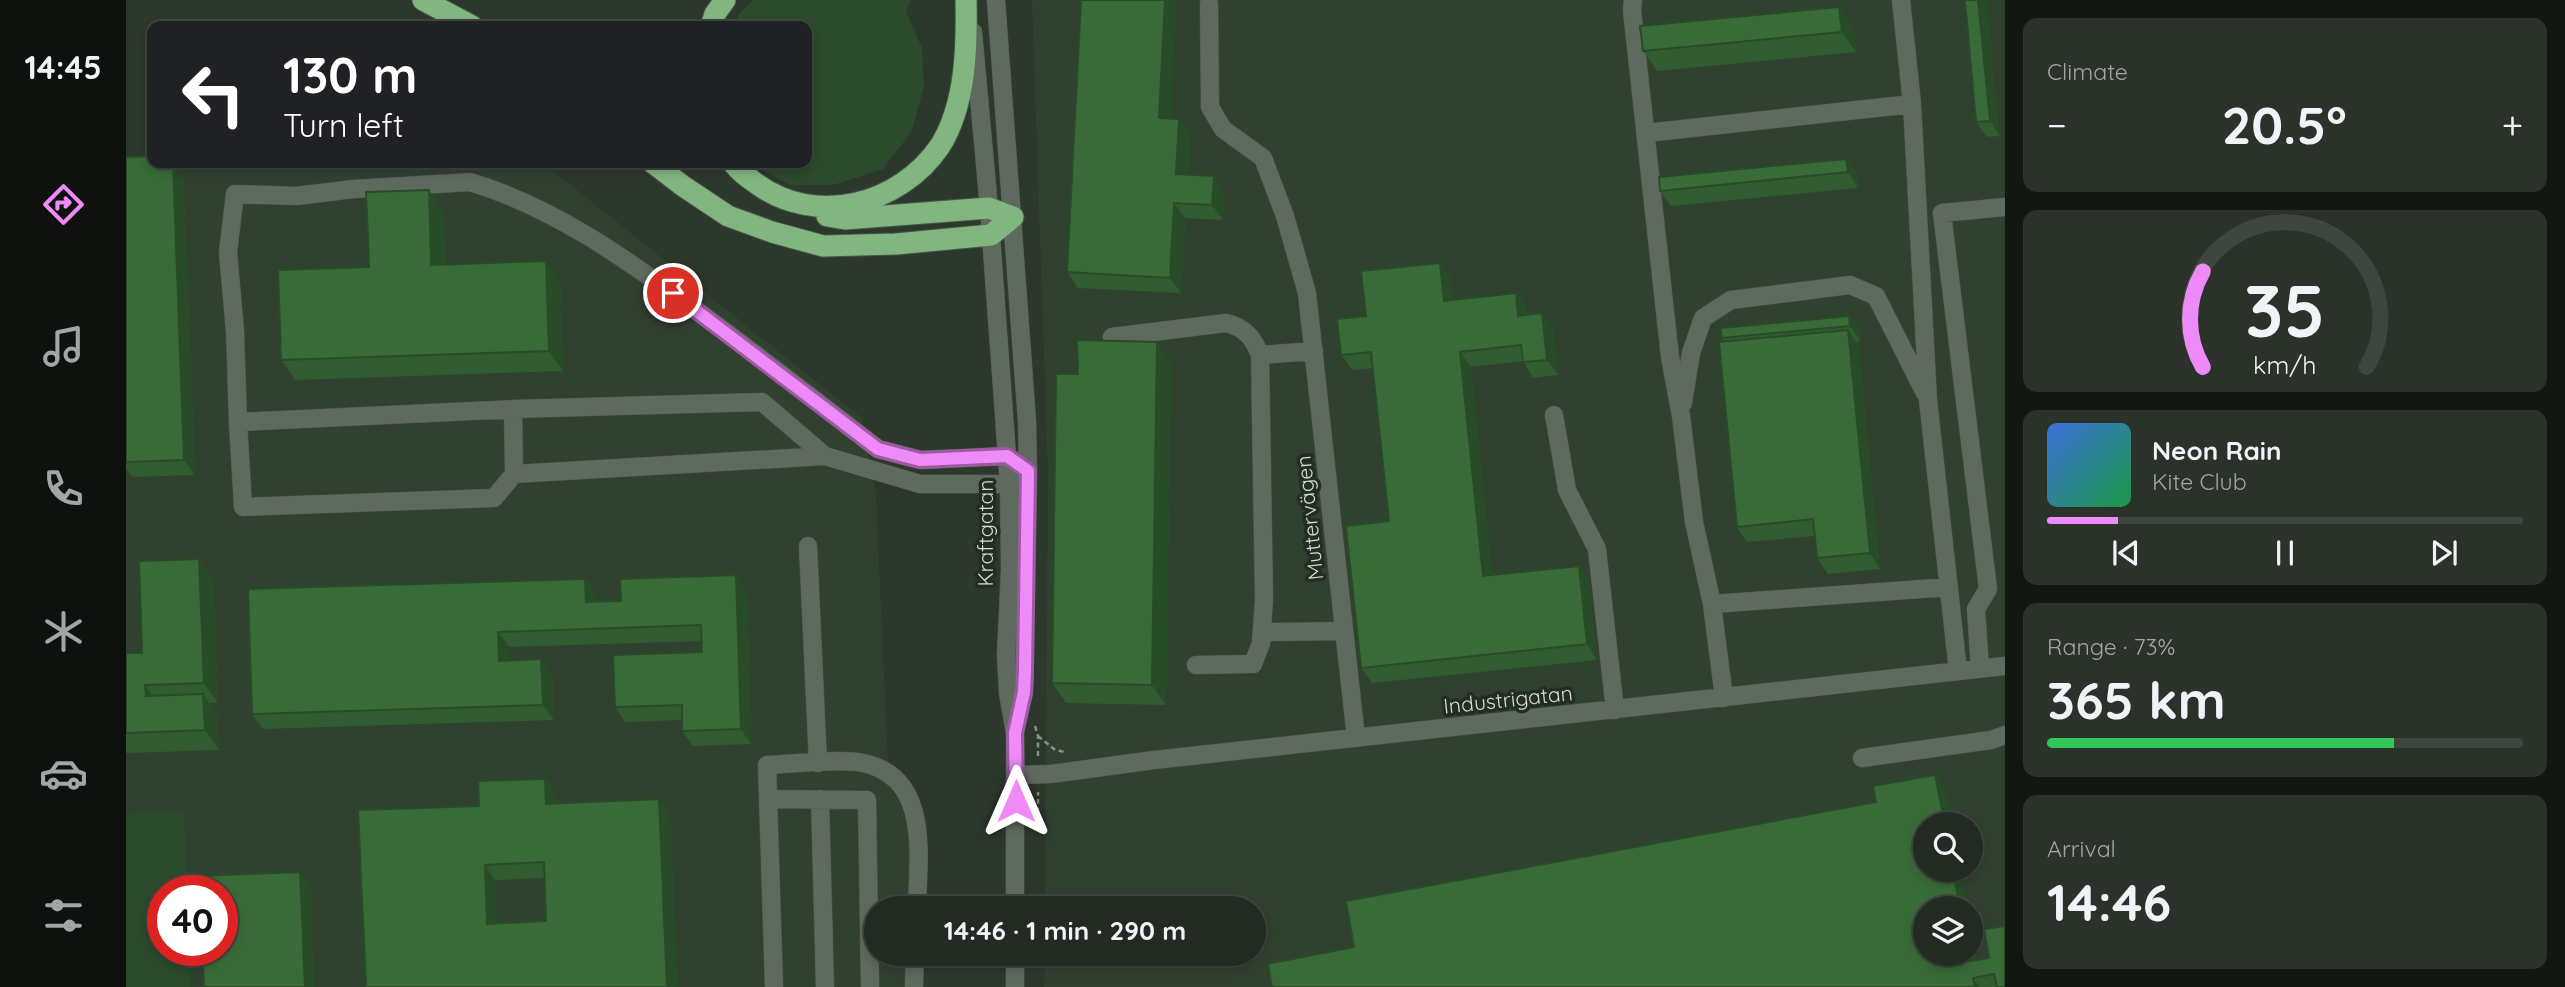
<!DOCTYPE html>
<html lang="en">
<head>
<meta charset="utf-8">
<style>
	:root { --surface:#222a21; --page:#2a322a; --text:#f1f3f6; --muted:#a2a7a5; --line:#3f463f; --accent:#ee8bf8 }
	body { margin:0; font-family:Quicksand,sans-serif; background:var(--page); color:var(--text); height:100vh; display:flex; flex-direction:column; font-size:26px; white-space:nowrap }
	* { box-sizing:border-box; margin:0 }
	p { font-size:23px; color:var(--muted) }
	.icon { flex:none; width:38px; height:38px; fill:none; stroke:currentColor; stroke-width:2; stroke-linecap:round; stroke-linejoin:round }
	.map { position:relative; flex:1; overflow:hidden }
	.details { display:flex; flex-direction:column; gap:18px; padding:18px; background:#131712; width:560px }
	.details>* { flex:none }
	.hud { position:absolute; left:21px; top:21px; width:665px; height:147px; border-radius:14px; box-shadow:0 4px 10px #0003,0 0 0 2px var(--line); background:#202124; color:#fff; overflow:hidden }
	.fabs { position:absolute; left:1787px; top:812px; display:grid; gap:14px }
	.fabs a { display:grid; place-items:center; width:70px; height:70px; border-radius:50%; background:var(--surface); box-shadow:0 4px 10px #0003,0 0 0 2px var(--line); font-size:35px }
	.speed { position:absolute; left:21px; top:875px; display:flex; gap:14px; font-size:35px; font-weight:700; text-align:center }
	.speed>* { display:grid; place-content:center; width:91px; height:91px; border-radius:50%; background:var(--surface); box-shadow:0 4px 10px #0003,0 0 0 2px var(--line); line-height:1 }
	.speed .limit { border:10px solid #d22; background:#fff; color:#111 }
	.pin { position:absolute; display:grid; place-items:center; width:60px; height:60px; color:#fff; margin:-30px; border:4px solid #fff; border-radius:50%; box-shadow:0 2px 7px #0007 }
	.me { position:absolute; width:77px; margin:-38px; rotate:0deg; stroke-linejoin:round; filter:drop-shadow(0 0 5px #0008) }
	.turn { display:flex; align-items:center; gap:24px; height:147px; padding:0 21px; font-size:32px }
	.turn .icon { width:91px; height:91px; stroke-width:2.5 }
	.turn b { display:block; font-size:49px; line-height:60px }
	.big { font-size:52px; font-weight:700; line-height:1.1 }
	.details .card { flex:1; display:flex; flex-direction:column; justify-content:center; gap:10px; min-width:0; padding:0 24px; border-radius:14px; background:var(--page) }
	.details .dial { align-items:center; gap:0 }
	.dial svg { height:182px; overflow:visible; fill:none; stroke:var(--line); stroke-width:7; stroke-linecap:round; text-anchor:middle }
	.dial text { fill:var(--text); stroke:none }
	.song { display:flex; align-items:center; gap:21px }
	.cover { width:84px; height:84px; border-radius:10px; background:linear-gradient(135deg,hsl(220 70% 55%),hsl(140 70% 35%)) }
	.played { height:7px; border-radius:4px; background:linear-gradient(90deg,var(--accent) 15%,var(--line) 15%) }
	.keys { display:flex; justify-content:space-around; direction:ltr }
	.heat { display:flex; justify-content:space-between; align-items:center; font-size:38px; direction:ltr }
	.charge { height:10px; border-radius:5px; background:linear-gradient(90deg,#34c759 73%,var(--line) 0) }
	.trip { position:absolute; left:738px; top:896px; width:402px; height:70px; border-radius:35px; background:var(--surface); box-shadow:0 4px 10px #0003,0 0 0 2px var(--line); font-weight:700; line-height:70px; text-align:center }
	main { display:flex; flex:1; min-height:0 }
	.menu { display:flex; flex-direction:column; width:126px; justify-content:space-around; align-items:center; background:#0e110d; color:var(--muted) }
	.menu .icon { width:49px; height:49px }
	.menu .on { color:var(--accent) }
	.menu b { font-size:32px; color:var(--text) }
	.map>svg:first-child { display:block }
	.built { fill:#314130; fill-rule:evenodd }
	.green { fill:#2c4a2c }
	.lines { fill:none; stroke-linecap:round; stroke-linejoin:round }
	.minor-casing { stroke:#4b544a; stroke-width:19 }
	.highway-casing { stroke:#4b544a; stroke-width:23 }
	.path { stroke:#889187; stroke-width:2.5; stroke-dasharray:5 3.5; stroke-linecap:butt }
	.minor { stroke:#5e6a5d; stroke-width:18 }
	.highway { stroke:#81b680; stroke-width:21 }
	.wall { fill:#315c31; fill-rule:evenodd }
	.shaded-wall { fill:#284b28 }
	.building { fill:#396b39; stroke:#284b28; stroke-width:2; fill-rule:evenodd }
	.route-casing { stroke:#9b5aa1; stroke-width:18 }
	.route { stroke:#ee8bf8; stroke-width:12 }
	.labels { text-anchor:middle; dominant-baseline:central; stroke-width:7; stroke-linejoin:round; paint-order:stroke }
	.street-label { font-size:21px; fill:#d5dcd4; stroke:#232e23 }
</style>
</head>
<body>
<main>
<nav class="menu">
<b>14:45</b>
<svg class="icon on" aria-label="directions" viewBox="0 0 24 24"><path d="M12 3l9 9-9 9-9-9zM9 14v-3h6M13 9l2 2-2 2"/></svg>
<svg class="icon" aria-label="music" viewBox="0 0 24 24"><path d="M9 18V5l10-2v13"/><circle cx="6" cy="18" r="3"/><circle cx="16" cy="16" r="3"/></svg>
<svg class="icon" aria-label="phone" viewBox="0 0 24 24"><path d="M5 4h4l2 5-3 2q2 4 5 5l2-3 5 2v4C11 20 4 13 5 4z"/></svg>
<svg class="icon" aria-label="climate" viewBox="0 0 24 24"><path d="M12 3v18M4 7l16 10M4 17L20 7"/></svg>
<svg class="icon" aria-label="car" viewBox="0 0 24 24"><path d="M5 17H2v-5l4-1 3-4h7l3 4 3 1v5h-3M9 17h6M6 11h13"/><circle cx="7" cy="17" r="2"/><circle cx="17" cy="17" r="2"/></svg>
<svg class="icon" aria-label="filters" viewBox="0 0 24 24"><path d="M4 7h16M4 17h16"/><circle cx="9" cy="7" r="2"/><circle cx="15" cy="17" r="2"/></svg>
</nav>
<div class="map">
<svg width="1879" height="987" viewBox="0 0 1879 987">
	<rect width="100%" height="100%" fill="#2d382c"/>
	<path class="built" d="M 906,0 L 1879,0 L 1879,987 L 918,987 L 919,954 L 1129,954 L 1129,908 L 919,908 L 922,474 ZM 1799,824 L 1844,824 L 1844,870 L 1799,870 ZM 1799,908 L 1844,908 L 1844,954 L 1799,954 Z
		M 0,160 L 26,163 L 417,163 L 736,418 L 750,494 L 763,787 L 773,800 L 784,822 L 782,908 L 751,908 L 751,954 L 782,954 L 781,987 L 0,987 ZM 37,891 L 96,891 L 96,950 L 37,950 Z"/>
	<path class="green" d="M 627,0 L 785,0 L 780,11 L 796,48 L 798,86 L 786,131 L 757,169 L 707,185 L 665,185 L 626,164 L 681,163 L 681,26 L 607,26 L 614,13 Z
		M 58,812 L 62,891 L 37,891 L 37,950 L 64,950 L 65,987 L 0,987 L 0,813 Z"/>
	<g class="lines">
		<defs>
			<path id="minor" d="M 870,0 L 901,421 L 902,471 L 898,692 L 891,722
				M 1507,0 L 1506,11 L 1544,357 L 1555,416 L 1568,522 L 1586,604 L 1598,698
				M 1775,0 L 1786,104 L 1802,400 L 1832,671
				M 1083,4 L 1084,107 L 1097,129 L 1137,158 L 1159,216 L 1181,293 L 1230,738
				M 847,32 L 863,208 L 883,484 L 884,570 L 880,655 L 882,693 L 889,733 L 889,908
				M 1520,133 L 1786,104
				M 344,182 C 428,207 503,261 574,313 C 634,357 693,403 752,449 L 795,460 L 881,456 L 902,471 L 883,484 L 794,484 L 699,456 L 636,402 L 387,409 L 112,422 L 109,331 L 102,252 L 109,194 L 170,196 L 228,189 Z
				M 986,337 L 1100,323 C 1118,327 1127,337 1134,355 L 1188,351
				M 1557,403 L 1565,353 L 1577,318 L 1605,300 L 1724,285 L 1750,296 L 1799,393
				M 387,409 L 388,474
				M 1428,415 L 1441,490 L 1471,549 L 1489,710
				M 112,422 L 117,507 L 368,498 L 388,474 L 699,456
				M 682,546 L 692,763
				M 1586,604 L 1823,587
				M 1136,632 L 1218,631
				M 1070,665 L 1127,664 L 1135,643 L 1138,599 L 1134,355
				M 1854,668 L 1850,609 L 1862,589 L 1816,213 L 1879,207
				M 1736,758 L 1865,740 L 1879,735
				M 890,775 L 925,774 L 1028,760 L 1879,666
				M 642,799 L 741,800 L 744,987
				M 694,799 L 699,987
				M 648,987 L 641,765 C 666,764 714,758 737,763 C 805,777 792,856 791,908
				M 788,987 L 789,954
				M 889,987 L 889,954"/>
			<path id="highway" d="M 297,0 L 346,26
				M 585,26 L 589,14 L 599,0
				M 527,163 L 557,186 L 602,216 L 646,232 L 697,246 L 770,244 L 865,235 L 887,217
				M 607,163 C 614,172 621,177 631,184 C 690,227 774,205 814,146 C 840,105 841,47 840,0
				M 701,216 L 719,219 L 863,208 L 887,217"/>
		</defs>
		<use href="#minor" class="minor-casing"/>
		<use href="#highway" class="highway-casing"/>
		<path class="path" d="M 909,726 L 912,736 L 912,758
			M 912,736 L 928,749 L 941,753
			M 906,819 L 912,811 L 912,792"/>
		<use href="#minor" class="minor"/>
		<use href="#highway" class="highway"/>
	</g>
	<path class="wall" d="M 1839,0 L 1874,136 L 1861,137 L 1850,122 Z
		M 1050,3 L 1044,118 L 1053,119 L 1064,134 L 1062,175 L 1088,176 L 1098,191 L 1097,220 L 1059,218 L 1055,293 L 952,288 L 941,272 Z
		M 1728,27 L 1730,52 L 1531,71 L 1517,51 Z
		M 0,157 L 52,163 L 57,170 L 69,475 L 6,477 L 0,469 Z
		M 1720,159 L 1731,174 L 1732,188 L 1545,206 L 1534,191 Z
		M 317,210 L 319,264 L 434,281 L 437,371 L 169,380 L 155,360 L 243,267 Z
		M 1314,263 L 1325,278 L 1327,300 L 1390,293 L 1401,308 L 1401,315 L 1416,313 L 1427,329 L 1432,375 L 1407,378 L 1397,361 L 1345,367 L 1366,575 L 1463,582 L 1471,660 L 1246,683 L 1235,668 L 1263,521 L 1247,368 L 1226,370 L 1215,355 Z
		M 1723,316 L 1734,331 L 1735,341 L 1730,342 L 1732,345 L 1754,569 L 1702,574 L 1691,558 L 1689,536 L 1621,542 L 1611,527 L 1598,342 L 1596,338 Z
		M 1045,362 L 1040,705 L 940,703 L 926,683 L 952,374 Z
		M 87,579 L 92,703 L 84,703 L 91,714 L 93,750 L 0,753 L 0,653 L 16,653 Z
		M 459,579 L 470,594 L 470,602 L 495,601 L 621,590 L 625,744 L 567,746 L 556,731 L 556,720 L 499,722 L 489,707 L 576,652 L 575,641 L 383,647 L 383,660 L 426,675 L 428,720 L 137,729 L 126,714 Z
		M 1809,775 L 1820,790 L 1826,824 L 1799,824 L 1852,960 L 1863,958 L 1879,987 L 1146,987 L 1228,947 L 1750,802 Z
		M 419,779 L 430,794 L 430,803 L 533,799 L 544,814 L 551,987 L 240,987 L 353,806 ZM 418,878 L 420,921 L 371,923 L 369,880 Z"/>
	<path class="shaded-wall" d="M 1039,0 L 1048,0 L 1050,3 L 1044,133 L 1033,118 Z
		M 1852,0 L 1861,0 L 1874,136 L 1864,121 Z
		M 1713,7 L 1728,27 L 1730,52 L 1716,32 Z
		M 1053,119 L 1064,134 L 1061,189 L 1050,174 Z
		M 1720,159 L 1731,174 L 1732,188 L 1722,172 Z
		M 47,163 L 52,163 L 57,170 L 69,475 L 58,460 Z
		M 1088,176 L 1098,191 L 1097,220 L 1086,205 Z
		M 303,190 L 317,210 L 319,285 L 305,265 Z
		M 1048,203 L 1059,218 L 1055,293 L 1044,278 Z
		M 420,261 L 434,281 L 437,371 L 423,351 Z
		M 1314,263 L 1325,278 L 1329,316 L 1318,301 Z
		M 1390,293 L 1401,308 L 1403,331 L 1392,316 Z
		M 1416,313 L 1427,329 L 1432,375 L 1421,360 Z
		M 1723,316 L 1734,331 L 1735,341 L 1724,326 Z
		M 1722,330 L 1732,345 L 1754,569 L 1744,553 Z
		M 1031,342 L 1045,362 L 1040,705 L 1026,685 Z
		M 1334,352 L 1345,367 L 1368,591 L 1357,576 Z
		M 73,559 L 87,579 L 92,703 L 78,683 Z
		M 1453,566 L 1463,582 L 1471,660 L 1461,644 Z
		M 610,575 L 621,590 L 625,744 L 615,729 Z
		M 459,579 L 470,594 L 470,617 L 460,602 Z
		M 372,632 L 383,647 L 384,676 L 373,661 Z
		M 415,659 L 426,675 L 428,720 L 417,705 Z
		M 19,685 L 33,705 L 20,696 Z
		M 77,694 L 91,714 L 93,750 L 79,730 Z
		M 1809,775 L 1820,790 L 1826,824 L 1819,824 Z
		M 419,779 L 430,794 L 431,819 L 420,804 Z
		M 533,799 L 544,814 L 551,987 L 541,987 Z
		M 359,865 L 369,880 L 372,939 L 361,924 Z
		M 1827,870 L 1835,870 L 1842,908 L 1834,908 Z
		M 174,872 L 185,887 L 189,987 L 179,987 Z
		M 1844,921 L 1855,976 L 1844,961 L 1843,954 L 1844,954 Z
		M 1847,978 L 1853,987 L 1849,987 Z"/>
	<path class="building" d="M 955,0 L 1039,0 L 1033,118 L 1053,119 L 1050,174 L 1088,176 L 1086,205 L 1048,203 L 1044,278 L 941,272 Z
		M 1839,0 L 1852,0 L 1864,121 L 1850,122 Z
		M 1713,7 L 1716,32 L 1517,51 L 1514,26 Z
		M 26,156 L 26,163 L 47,163 L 58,460 L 0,462 L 0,157 Z
		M 1720,159 L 1722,172 L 1534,191 L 1533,177 Z
		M 303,190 L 305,265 L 420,261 L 423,351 L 155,360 L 152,270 L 243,267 L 240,192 Z
		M 1314,263 L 1318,301 L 1390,293 L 1392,316 L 1416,313 L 1421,360 L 1397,362 L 1395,345 L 1334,352 L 1357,576 L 1453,566 L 1461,644 L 1235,668 L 1220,526 L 1263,521 L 1245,352 L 1215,355 L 1211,319 L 1240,316 L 1235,271 Z
		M 1723,316 L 1724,326 L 1596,338 L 1595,328 Z
		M 1722,330 L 1744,553 L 1691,558 L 1687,519 L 1611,527 L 1593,342 Z
		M 951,340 L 1031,342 L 1026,685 L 926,683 L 930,374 L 952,374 Z
		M 73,559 L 78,683 L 19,685 L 20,696 L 77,694 L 79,730 L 0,733 L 0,653 L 16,653 L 13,561 Z
		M 610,575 L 615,729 L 556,731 L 556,705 L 489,707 L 487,655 L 576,652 L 575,625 L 372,632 L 373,661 L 415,659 L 417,705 L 126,714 L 122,589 L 459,579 L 460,602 L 495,601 L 494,579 Z
		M 1809,775 L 1819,824 L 1799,824 L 1799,870 L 1827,870 L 1834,908 L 1799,908 L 1799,954 L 1843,954 L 1844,961 L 1863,958 L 1858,929 L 1879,926 L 1879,987 L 1871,987 L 1868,974 L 1847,978 L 1849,987 L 1146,987 L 1142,964 L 1228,947 L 1220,901 L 1750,802 L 1747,786 Z
		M 419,779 L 420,804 L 533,799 L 541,987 L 240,987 L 232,810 L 353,806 L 352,781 ZM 418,862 L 420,921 L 361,924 L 359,865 Z
		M 174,872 L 179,987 L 78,987 L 76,950 L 96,950 L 96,891 L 74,891 L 73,876 Z"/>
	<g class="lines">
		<defs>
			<path id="route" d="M 547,293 L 752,449 L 794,460 L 881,456 L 902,471 L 899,671 L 898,692 L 889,733 L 890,801"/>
		</defs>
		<use href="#route" class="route-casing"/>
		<use href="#route" class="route"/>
	</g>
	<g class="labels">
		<g class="street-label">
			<text transform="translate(1183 518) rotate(-96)">Muttervägen</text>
			<text transform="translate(859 533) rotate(-90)">Kraftgatan</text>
			<text transform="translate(1382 699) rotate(-6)">Industrigatan</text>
		</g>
	</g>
</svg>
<div class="fabs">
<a><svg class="icon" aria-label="search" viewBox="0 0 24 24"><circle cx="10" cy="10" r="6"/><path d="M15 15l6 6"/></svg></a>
<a><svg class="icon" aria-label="layers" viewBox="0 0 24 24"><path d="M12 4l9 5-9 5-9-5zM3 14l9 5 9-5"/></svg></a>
</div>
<div class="speed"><div class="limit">40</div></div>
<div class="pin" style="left:547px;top:293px;background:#d93025"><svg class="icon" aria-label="arrive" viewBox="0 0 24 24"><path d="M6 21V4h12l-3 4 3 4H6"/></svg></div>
<svg class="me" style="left:890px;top:801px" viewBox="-20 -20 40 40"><path d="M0-17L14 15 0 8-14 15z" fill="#ee8bf8" stroke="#fff" stroke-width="4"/></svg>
<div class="trip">14:46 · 1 min · 290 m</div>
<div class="hud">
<div class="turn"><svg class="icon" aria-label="left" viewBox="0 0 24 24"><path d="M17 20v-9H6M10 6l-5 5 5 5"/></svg><div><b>130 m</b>Turn left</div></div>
</div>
</div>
<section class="details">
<div class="card"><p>Climate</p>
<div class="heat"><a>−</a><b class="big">20.5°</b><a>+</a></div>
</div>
<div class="card dial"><svg viewBox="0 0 100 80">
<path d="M14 69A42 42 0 1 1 86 69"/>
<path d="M14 69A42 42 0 0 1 14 27" stroke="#ee8bf8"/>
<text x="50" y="56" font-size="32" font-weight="700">35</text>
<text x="50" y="72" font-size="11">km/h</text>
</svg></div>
<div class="card">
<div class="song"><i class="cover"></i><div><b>Neon Rain</b><p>Kite Club</p></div></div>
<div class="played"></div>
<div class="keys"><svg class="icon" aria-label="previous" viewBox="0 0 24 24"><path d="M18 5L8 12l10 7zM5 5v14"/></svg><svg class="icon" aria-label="pause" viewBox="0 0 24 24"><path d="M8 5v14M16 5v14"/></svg><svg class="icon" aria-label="next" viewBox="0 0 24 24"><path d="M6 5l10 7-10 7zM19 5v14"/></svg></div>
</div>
<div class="card"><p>Range · 73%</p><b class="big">365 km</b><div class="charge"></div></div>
<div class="card"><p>Arrival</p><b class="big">14:46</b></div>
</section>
</main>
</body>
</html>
